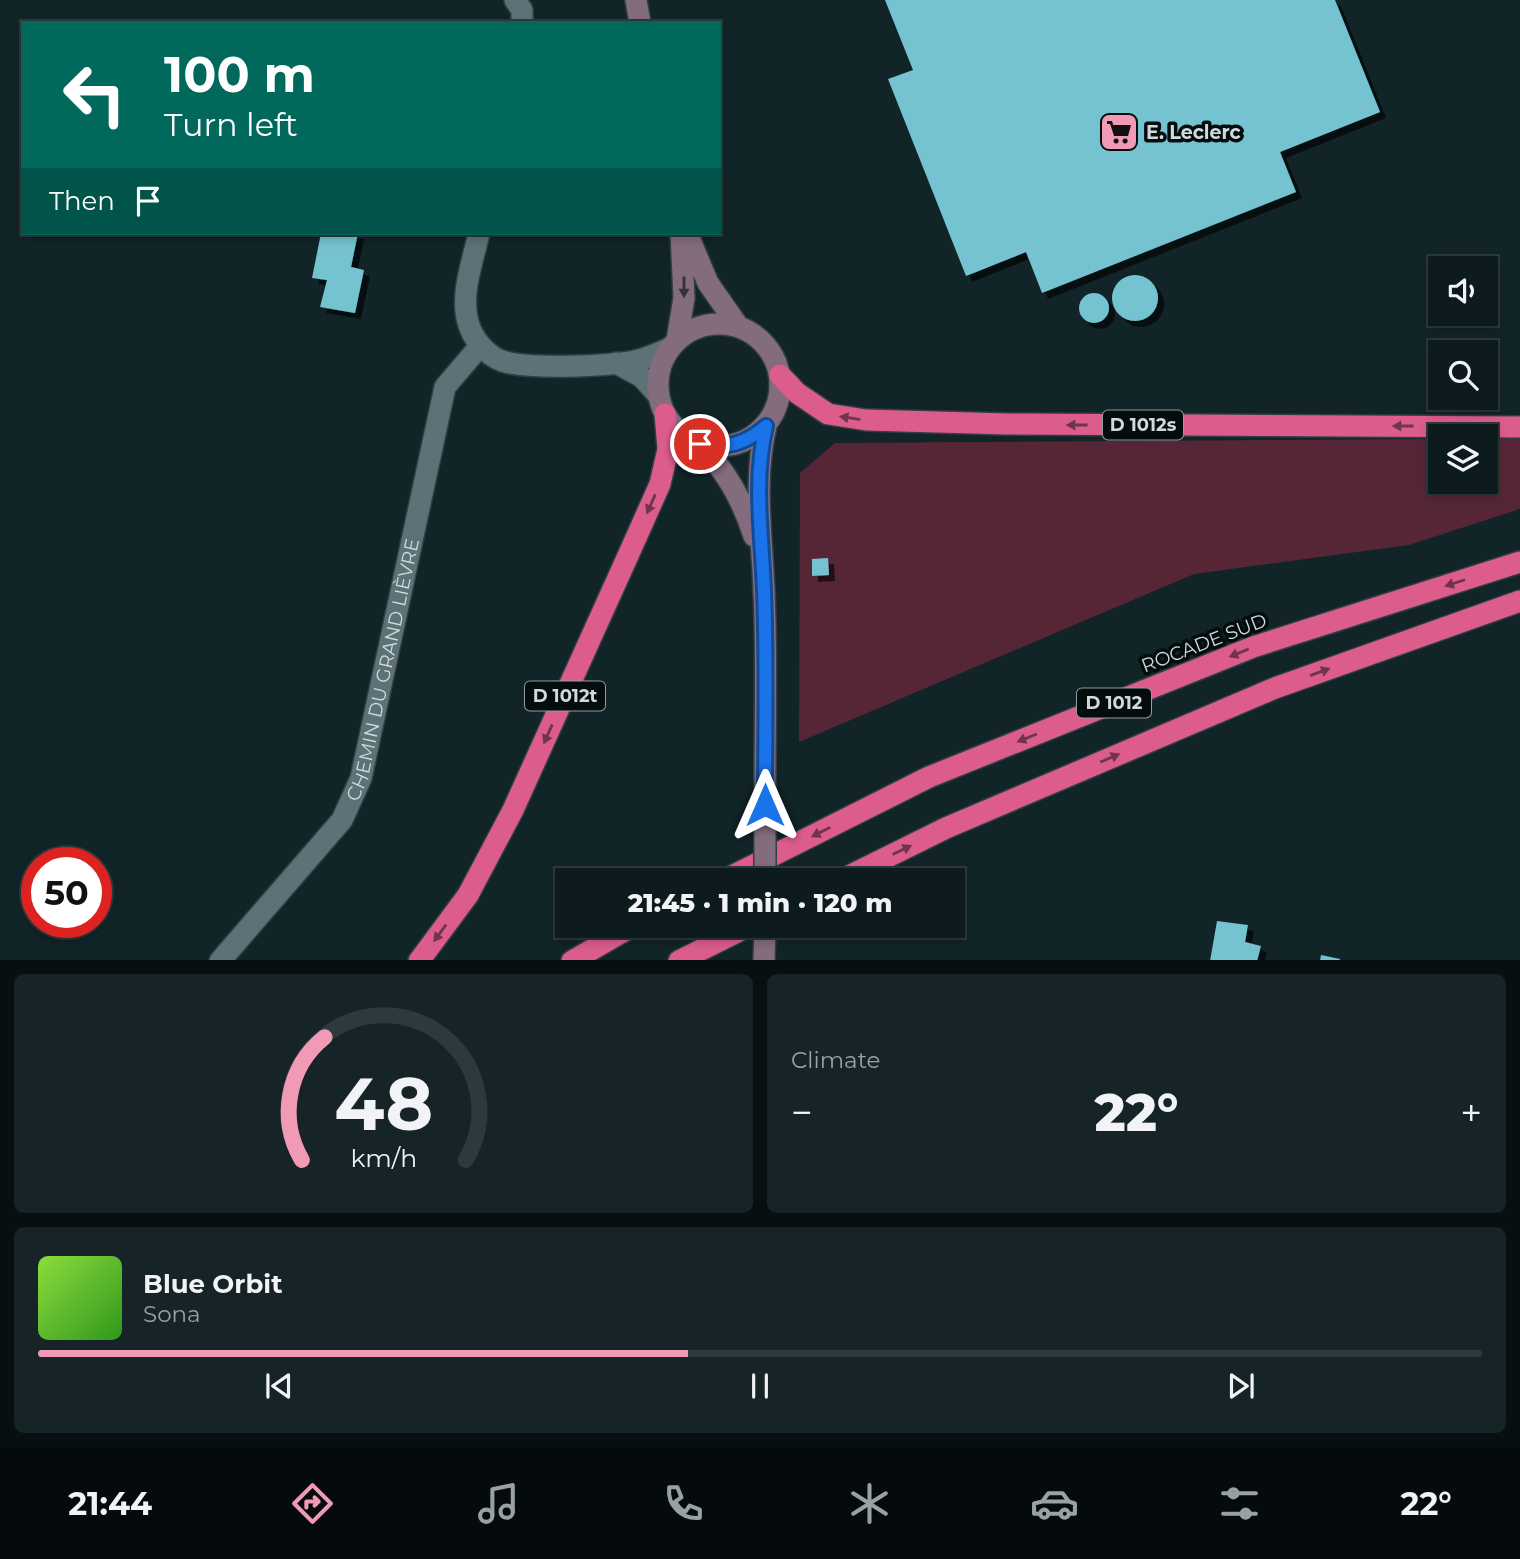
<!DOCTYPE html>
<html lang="en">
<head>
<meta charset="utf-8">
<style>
	:root { --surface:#0d1b1e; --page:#162427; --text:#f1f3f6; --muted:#9aa1a4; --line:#2d393c; --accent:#f09ab5 }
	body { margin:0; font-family:Montserrat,sans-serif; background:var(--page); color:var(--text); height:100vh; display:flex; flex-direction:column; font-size:26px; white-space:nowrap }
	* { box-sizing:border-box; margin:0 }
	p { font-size:23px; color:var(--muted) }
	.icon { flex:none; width:38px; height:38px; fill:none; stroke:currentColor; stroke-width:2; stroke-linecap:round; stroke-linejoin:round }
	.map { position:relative; height:960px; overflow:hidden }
	.details { display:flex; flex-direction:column; gap:14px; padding:14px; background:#070f10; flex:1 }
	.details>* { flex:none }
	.top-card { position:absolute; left:21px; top:21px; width:700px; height:214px; border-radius:0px; box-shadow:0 4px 10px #0003,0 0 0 2px var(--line); background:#00695c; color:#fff; overflow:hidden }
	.controls { position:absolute; left:1428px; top:256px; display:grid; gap:14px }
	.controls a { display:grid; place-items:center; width:70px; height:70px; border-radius:0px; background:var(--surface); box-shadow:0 4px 10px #0003,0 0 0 2px var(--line); font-size:35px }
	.speed { position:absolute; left:21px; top:847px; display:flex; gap:14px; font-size:35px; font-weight:700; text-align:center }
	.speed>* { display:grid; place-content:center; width:91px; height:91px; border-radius:50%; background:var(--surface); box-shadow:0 4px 10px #0003,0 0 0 2px var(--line); line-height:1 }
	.speed .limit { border:10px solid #d22; background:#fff; color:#111 }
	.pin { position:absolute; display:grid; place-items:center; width:60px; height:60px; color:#fff; margin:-30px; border:4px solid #fff; border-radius:50%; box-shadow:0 2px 7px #0007 }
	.me { position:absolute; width:77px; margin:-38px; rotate:0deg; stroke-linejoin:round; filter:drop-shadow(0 0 5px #0008) }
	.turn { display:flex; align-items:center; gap:24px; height:147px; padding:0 28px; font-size:32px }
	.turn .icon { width:91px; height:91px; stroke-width:2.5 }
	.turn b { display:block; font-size:49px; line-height:60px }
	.then { display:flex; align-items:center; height:66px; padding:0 28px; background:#0003; gap:14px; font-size:26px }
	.big { font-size:52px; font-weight:800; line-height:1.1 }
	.details .tile { flex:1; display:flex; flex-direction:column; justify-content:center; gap:10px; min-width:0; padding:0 24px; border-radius:10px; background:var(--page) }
	.details .dial { align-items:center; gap:0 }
	.dial svg { height:182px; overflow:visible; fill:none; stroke:var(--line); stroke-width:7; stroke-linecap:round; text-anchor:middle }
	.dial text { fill:var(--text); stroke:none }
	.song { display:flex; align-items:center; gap:21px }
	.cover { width:84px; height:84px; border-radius:10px; background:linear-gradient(135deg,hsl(90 70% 55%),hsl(110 70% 35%)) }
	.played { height:7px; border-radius:4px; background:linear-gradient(90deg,var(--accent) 45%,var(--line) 45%) }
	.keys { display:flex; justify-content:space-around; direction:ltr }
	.heat { display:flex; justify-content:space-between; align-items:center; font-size:38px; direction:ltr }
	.details .tiles { flex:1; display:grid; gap:14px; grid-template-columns:1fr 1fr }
	.tile:last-child { grid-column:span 2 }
	.trip { position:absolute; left:555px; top:868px; width:410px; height:70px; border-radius:0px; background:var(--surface); box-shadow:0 4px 10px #0003,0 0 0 2px var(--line); font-weight:800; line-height:70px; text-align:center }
	.tab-bar { display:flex; height:112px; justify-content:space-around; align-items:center; background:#050b0c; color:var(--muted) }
	.tab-bar .icon { width:49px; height:49px }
	.tab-bar .on { color:var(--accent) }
	.tab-bar b { font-size:32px; color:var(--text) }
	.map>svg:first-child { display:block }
	.green { fill:#562637 }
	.building { fill:#74c2d1; filter:url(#shadow) }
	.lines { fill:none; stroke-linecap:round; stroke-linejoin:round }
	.street-casing { stroke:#323e41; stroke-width:24 }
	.secondary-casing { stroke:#323e41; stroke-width:24 }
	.highway-casing { stroke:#323e41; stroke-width:24 }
	.street { stroke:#5d7276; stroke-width:21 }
	.secondary { stroke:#836c7d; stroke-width:21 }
	.highway { stroke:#dc5d8c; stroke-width:21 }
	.secondary-bridge-casing { stroke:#323e41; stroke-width:24; stroke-linecap:butt }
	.secondary-bridge { stroke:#836c7d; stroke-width:21 }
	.oneway { fill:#37323a }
	.oneway2 { fill:#70344c }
	.route-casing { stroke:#114b97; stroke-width:18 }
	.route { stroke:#1a73e8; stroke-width:12 }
	.labels { text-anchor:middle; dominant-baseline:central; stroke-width:7; stroke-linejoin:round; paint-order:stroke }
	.shield { fill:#050c0d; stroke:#929c9f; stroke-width:2 }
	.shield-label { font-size:18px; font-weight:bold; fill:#cfdadd }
	.poi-label { font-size:19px; font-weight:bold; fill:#cfdadd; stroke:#050c0d; text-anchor:start }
	.street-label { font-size:19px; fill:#cfdadd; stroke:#050c0d }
</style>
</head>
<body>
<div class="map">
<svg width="1520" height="961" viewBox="0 0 1520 961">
	<defs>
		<filter id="shadow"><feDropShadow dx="6" dy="6" stdDeviation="0" flood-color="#0009"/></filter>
	</defs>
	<rect width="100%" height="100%" fill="#112428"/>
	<path class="green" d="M 1486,438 L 1520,438 L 1520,509 L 1409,545 L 1194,574 L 799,742 L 800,473 L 835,443 L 1440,439 L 1440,481 L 1486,481 Z"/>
	<path class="building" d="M 885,0 L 1335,0 L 1380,112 L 1280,152 L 1296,192 L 1042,293 L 1026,252 L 966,276 L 888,79 L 913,70 Z
		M 321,233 L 358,233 L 351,267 L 364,270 L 355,313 L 320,307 L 327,280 L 312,278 Z
		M1112 298a23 23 0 1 1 46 0a23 23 0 1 1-46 0Z
		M1079 308a15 15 0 1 1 30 0a15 15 0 1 1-30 0Z
		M 828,558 L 829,575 L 812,576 L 812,559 Z
		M 1217,921 L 1248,925 L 1245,942 L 1261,946 L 1257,961 L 1210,961 Z
		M 1321,955 L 1340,959 L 1340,961 L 1320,961 Z"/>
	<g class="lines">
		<defs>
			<g id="street">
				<path d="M 515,0 L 522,10 L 522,23"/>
				<path d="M 479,233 C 473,261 460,294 468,322 C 472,338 486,355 502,361 C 529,370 605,366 635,361 C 647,358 659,353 670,348"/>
				<path d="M 616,363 L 642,377 L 658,395"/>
				<path id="s1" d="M 220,961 L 342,820 L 361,778 L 445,387 L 480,346"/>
			</g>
			<path id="secondary" d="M 636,0 L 640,23
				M 687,233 L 708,283 L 738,326
				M658 385a61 61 0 1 1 122 0a61 61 0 1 1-122 0Z
				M 677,340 L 684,298 L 681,233
				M 700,444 C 726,471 742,499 754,536
				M 765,780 C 765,717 767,654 764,592 C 762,536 753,480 766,426
				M 764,961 L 765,926"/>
			<path id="highway" d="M 780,375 L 797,393 L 828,414 L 866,420 L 1007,424 L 1520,427
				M 724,880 L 929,777 L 1253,647 L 1520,562
				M 841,880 L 946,828 L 1275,688 L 1520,601
				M 419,961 L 468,895 L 513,810 L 631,549 L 660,484 L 668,449 L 665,414
				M 572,961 L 633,926
				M 679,961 L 749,926"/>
		</defs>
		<use href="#street" class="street-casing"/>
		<use href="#secondary" class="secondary-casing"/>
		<use href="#highway" class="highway-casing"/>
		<use href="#street" class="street"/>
		<use href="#secondary" class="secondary"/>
		<use href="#highway" class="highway"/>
		<defs>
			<path id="secondary-bridge" d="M 765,880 L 765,780"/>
		</defs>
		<use href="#secondary-bridge" class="secondary-bridge-casing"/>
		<use href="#secondary-bridge" class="secondary-bridge"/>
	</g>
	<defs><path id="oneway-solid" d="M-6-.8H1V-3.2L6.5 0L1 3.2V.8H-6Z" transform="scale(1.75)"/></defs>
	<use class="oneway" href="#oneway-solid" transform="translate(684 287) rotate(90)"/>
	<g class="oneway2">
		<use href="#oneway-solid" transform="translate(850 418) rotate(-171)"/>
		<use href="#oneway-solid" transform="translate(1077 425) rotate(-180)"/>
		<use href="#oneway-solid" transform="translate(1403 426) rotate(-180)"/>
		<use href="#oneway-solid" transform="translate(651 504) rotate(114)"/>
		<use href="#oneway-solid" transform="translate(1455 583) rotate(162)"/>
		<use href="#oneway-solid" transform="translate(1239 653) rotate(158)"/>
		<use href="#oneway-solid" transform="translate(1320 672) rotate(-20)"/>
		<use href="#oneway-solid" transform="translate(548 734) rotate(114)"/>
		<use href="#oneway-solid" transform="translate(1027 738) rotate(158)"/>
		<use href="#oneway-solid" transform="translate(1110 758) rotate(-23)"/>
		<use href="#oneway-solid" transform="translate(821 832) rotate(153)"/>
		<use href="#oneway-solid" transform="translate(902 850) rotate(-26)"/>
		<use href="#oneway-solid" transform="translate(440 933) rotate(126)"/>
	</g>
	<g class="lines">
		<defs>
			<path id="route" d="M 700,444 C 727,449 745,444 766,426 C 753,480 762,536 764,591 C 767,662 765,734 765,805"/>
		</defs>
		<use href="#route" class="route-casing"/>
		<use href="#route" class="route"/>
	</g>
	<defs>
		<symbol id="supermarket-square" viewBox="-11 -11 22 22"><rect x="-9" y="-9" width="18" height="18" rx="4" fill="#f09ab5" stroke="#050c0d"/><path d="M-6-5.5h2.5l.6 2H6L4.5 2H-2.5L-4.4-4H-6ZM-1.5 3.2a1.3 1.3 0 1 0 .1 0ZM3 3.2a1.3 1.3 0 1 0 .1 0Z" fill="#111"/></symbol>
	</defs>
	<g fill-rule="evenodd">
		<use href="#supermarket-square" x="1097" y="110" width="44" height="44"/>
	</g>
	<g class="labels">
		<g class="shield">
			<rect x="1103" y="410.5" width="80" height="29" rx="5"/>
			<rect x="525" y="681.5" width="80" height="29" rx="5"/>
			<rect x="1077" y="688.5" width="74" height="29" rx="5"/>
		</g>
		<g class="shield-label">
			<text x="1143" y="425">D 1012s</text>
			<text x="565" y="696">D 1012t</text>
			<text x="1114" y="703">D 1012</text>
		</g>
		<g class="poi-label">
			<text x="1146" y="132">E. Leclerc</text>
		</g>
		<g class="street-label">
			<text transform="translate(1204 643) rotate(-21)">ROCADE SUD</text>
			<text stroke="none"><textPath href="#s1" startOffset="343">CHEMIN DU GRAND LIÈVRE</textPath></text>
		</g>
	</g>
</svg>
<div class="controls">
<a><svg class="icon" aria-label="sound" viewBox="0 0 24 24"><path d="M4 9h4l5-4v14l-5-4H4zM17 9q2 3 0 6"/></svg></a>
<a><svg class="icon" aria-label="search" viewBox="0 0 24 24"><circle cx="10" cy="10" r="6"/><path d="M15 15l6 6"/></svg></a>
<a><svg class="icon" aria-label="layers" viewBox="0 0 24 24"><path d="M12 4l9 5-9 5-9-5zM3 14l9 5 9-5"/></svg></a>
</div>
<div class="speed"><div class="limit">50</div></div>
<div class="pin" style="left:700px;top:444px;background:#d93025"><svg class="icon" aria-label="arrive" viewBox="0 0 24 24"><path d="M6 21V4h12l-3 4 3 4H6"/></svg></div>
<svg class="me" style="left:765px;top:805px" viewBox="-20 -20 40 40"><path d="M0-17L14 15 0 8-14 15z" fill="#1a73e8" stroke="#fff" stroke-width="4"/></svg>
<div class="trip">21:45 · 1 min · 120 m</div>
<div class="top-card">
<div class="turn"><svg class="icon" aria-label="left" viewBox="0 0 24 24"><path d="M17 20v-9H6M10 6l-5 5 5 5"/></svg><div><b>100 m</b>Turn left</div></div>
<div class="then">Then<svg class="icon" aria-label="arrive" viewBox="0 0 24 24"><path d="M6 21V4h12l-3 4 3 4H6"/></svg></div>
</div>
</div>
<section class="details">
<div class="tiles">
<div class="tile dial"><svg viewBox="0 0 100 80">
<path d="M14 69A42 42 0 1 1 86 69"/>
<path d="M14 69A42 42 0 0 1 24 15" stroke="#f09ab5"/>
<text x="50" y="56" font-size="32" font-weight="700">48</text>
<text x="50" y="72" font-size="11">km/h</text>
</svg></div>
<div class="tile"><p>Climate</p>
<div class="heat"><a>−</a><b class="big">22°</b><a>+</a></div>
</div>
<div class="tile">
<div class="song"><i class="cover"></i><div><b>Blue Orbit</b><p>Sona</p></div></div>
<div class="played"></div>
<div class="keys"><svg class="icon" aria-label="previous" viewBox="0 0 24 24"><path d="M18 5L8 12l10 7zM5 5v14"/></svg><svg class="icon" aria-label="pause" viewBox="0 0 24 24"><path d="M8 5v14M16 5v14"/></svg><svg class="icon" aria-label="next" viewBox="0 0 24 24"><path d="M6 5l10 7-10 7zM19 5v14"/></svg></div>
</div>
</div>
</section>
<nav class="tab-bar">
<b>21:44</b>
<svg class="icon on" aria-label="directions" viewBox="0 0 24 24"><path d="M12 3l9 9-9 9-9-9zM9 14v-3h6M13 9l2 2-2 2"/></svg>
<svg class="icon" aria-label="music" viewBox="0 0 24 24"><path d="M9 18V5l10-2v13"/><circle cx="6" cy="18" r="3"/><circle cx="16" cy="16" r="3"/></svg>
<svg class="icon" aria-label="phone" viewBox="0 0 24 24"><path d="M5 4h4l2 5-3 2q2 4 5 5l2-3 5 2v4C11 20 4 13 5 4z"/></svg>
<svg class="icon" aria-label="climate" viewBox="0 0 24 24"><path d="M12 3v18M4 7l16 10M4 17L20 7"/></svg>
<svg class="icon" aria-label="car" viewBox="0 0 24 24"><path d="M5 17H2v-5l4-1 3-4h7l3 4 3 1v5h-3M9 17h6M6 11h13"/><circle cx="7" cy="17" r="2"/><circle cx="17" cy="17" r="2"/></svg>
<svg class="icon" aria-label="filters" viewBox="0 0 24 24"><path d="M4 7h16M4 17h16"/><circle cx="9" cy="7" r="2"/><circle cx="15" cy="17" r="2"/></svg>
<b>22°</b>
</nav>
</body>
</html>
